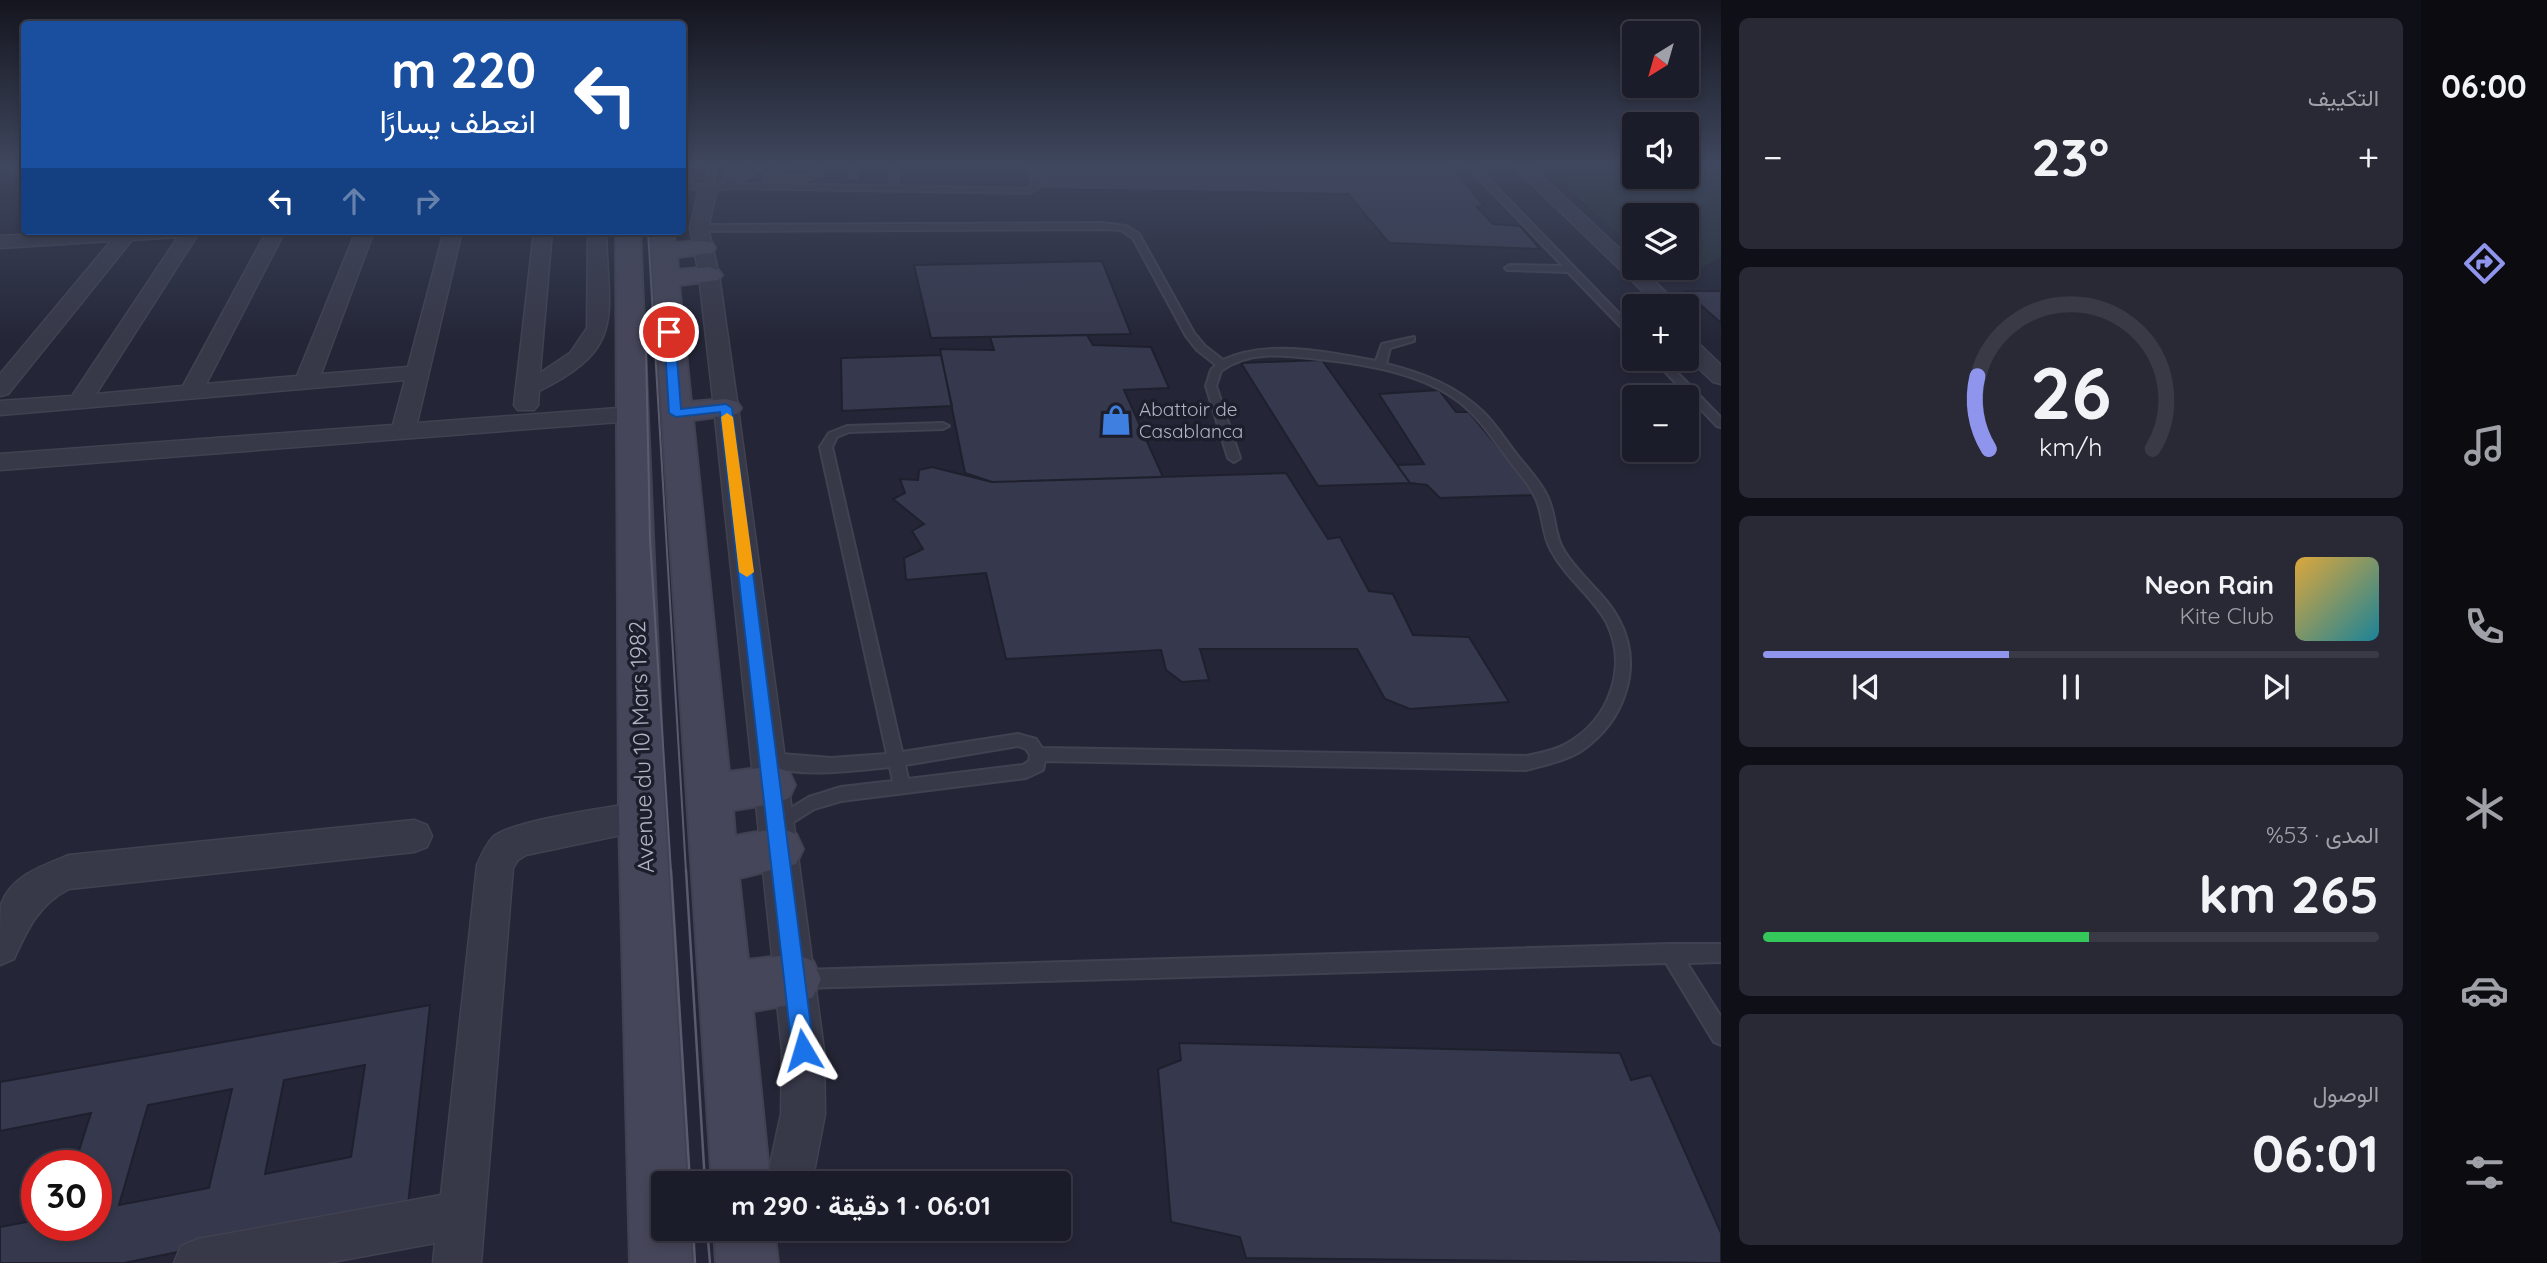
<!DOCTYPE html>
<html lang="ar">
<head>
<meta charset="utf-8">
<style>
	:root { --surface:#1b1c29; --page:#282935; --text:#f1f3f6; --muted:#a0a1a8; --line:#393a46; --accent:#8f94ec }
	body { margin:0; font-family:Quicksand,Vazirmatn,sans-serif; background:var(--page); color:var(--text); direction:rtl; height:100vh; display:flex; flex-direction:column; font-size:26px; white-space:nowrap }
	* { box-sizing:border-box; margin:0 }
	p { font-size:23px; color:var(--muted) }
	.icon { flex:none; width:38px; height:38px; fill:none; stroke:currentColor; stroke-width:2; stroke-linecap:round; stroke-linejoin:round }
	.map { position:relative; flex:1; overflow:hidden; direction:ltr }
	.sheet { display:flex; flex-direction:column; gap:18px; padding:18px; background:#0f0f17; width:700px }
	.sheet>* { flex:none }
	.hud { position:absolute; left:21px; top:21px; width:665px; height:214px; border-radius:7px; box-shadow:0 4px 10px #0003,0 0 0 2px var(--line); direction:rtl; background:#1a4fa0; color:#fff; overflow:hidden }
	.needle { width:46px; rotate:217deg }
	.controls { position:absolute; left:1622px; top:21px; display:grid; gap:14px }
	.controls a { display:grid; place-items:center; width:77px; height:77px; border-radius:7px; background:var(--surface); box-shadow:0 4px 10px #0003,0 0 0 2px var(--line); font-size:35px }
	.speed { position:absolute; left:21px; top:1150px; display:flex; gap:14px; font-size:35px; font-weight:700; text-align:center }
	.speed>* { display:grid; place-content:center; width:91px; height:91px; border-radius:50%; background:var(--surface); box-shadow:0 4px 10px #0003,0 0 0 2px var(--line); line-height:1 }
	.speed .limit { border:10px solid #d22; background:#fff; color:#111 }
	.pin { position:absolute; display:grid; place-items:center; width:60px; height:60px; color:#fff; margin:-30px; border:4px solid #fff; border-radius:50%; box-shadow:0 2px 7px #0007 }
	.me { position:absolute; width:77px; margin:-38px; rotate:353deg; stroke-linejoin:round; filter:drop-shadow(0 0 5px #0008) }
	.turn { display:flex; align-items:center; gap:24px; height:147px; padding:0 35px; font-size:32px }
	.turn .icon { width:91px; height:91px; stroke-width:2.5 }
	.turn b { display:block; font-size:49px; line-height:60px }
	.lanes { display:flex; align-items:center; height:66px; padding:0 35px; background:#0003; justify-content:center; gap:35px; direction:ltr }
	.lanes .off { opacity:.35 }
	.big { font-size:52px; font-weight:700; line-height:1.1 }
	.sheet .tile { flex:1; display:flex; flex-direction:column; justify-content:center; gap:10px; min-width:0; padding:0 24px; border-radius:10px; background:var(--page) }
	.sheet .dial { align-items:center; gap:0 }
	.dial svg { height:182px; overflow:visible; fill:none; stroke:var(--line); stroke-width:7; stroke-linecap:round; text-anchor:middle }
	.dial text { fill:var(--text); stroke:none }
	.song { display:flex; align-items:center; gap:21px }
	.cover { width:84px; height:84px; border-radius:10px; background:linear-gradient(135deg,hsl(40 70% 55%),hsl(190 70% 35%)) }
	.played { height:7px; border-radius:4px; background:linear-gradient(90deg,var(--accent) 40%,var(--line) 40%) }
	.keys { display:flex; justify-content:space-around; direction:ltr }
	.heat { display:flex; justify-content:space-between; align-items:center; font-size:38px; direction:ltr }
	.charge { height:10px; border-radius:5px; background:linear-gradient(90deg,#34c759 53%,var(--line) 0) }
	.trip { position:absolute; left:651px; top:1171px; width:420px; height:70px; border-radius:7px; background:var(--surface); box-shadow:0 4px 10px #0003,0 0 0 2px var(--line); font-weight:700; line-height:70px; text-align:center; direction:rtl }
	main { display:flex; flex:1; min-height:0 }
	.tab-bar { display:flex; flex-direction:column; width:126px; justify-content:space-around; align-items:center; background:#0b0b10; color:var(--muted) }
	.tab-bar .icon { width:49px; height:49px }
	.tab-bar .active { color:var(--accent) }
	.tab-bar b { font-size:32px; color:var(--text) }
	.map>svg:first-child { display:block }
	.green { fill:#263038 }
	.building { fill:#36384d; stroke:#1e202e; stroke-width:2; fill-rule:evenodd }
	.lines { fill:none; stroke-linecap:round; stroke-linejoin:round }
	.lane-casing { stroke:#404251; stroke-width:4 }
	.street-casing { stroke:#404251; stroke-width:3 }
	.secondary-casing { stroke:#404251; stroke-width:4 }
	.lane { fill:#373848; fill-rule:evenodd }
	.street { fill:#373848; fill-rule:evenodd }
	.secondary { fill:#46465a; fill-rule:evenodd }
	.tram-far1 { stroke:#5a5b6e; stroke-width:2 }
	.tram { stroke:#5a5b6e; stroke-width:2.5 }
	.route { fill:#1a73e8; stroke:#114b97; stroke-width:2 }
	.slow { fill:#f59e0b }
	.labels { text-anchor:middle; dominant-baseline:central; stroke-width:7; stroke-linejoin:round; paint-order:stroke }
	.far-poi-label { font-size:19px; fill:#b2b3c4; stroke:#1c1e2c; text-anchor:start }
	.street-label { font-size:23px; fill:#b2b3c4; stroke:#1c1e2c }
</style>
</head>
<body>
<main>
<nav class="tab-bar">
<b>06:00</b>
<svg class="icon active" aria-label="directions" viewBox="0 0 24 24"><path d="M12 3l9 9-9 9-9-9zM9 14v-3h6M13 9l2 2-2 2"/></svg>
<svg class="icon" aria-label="music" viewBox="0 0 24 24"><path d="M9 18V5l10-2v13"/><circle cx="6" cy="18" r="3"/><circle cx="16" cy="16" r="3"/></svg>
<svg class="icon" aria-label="phone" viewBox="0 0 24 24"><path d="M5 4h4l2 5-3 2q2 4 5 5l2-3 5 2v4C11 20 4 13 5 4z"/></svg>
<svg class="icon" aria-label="climate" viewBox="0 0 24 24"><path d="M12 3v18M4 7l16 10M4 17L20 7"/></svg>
<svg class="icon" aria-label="car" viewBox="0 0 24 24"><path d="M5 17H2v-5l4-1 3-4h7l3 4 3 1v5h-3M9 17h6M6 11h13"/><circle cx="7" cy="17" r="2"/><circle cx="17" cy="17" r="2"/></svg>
<svg class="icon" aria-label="filters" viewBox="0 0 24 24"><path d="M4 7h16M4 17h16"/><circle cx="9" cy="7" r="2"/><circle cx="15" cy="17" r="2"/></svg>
</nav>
<section class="sheet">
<div class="tile"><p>التكييف</p>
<div class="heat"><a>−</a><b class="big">23°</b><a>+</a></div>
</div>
<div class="tile dial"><svg viewBox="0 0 100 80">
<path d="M14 69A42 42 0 1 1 86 69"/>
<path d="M14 69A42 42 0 0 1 9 37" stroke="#8f94ec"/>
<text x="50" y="56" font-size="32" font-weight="700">26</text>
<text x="50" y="72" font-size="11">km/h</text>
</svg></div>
<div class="tile">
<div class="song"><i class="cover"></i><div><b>Neon Rain</b><p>Kite Club</p></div></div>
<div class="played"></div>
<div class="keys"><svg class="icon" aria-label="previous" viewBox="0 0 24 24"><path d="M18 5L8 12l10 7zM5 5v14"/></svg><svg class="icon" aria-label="pause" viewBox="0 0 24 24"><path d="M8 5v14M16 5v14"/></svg><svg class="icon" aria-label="next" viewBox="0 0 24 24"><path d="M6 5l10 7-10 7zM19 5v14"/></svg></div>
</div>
<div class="tile"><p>المدى · 53%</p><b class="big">265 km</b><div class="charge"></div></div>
<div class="tile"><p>الوصول</p><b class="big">06:01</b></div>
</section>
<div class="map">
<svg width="1721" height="1263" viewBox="0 0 1721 1263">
	<rect width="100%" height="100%" fill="#242637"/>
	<path class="green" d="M 1542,165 L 1634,165 L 1634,177 L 1687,177 L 1687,165 L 1721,165 L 1721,257 L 1673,283 L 1656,268 L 1687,268 L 1687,215 L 1634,215 L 1634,248 Z"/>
	<path class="building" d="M 1035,165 L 1451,165 L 1484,206 L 1477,207 L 1493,224 L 1520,226 L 1540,249 L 1389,243 L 1348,194 L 1041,189 Z
		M 1102,261 L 1131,334 L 931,338 L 914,265 Z
		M 1685,291 L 1721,291 L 1721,323 Z
		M 1087,335 L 1093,345 L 1151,347 L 1169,388 L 1124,390 L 1163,477 L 992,482 L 965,473 L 940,349 L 994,350 L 990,337 Z
		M 941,355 L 952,406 L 842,411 L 841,358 Z
		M 1322,360 L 1397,465 L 1410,483 L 1318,486 L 1241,363 Z
		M 1439,390 L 1456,412 L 1469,412 L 1538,495 L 1440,498 L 1427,485 L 1410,483 L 1397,465 L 1424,464 L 1379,394 Z
		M 932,467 L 992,482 L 1286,473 L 1328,539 L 1340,537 L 1369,591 L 1393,594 L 1413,635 L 1469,637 L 1509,702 L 1410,709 L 1385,699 L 1357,649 L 1200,649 L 1209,680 L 1182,682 L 1166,670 L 1161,650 L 1006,659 L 986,573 L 906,580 L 904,558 L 923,549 L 912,531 L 924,524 L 893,499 L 905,493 L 900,479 L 918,480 L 919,470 Z
		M 430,1005 L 408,1205 L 124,1263 L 0,1263 L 0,1227 L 37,1220 L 37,1225 L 96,1225 L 96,1166 L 74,1166 L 91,1113 L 0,1131 L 0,1082 ZM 365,1065 L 351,1157 L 265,1174 L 284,1080 ZM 232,1089 L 209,1188 L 119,1205 L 148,1105 Z
		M 1179,1043 L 1620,1053 L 1631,1080 L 1651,1075 L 1721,1233 L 1721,1263 L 1246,1258 L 1240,1237 L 1171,1222 L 1158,1069 L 1181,1060 Z"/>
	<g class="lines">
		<defs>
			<path id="lane" d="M 682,165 L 690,165 L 692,183 L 705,186 L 709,165 L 717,165 L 713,186 L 723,184 L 725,174 L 732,165 L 741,165 L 733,174 L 732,181 L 758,165 L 768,165 L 738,184 L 890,186 L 889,165 L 897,165 L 898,186 L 1027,189 L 1032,186 L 1028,165 L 1036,165 L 1040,187 L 1029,193 L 727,188 L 708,191 L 685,187 Z
				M 780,165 L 790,165 L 774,176 L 806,176 L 815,172 L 816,165 L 824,165 L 822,175 L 807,180 L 764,180 L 764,176 Z
				M 850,165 L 858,165 L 856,178 L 849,176 Z
				M 1466,165 L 1475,165 L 1634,329 L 1634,337 L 1630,336 L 1568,272 L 1507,270 L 1505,268 L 1510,265 L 1563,266 Z
				M 1102,223 L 1126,226 L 1139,234 L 1194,333 L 1205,346 L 1223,360 C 1269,339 1327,352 1376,361 L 1382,344 L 1414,337 L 1414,341 L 1390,348 L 1386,364 C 1422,373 1457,386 1484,413 C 1497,426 1506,441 1517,455 C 1528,469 1541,482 1548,498 C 1556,515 1554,534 1563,549 C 1578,575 1605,593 1619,620 C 1644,667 1624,722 1581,751 C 1565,761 1544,765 1526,770 L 1045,761 L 1043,770 L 1026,778 L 841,801 L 814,809 L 779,831 L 773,829 L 771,824 L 773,819 L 809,797 L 841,787 L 893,781 L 890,767 C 850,771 802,778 763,765 L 761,760 L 763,755 L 769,753 L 831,758 L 887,754 L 820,447 L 829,433 L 847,426 L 943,423 L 949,426 L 943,429 L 849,432 L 837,437 L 832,447 L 902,752 L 1018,734 L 1036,739 L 1042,748 L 1526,756 C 1540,753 1554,751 1566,744 C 1610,720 1629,666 1606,621 C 1591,595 1565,577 1551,550 C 1541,533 1544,512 1534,495 C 1527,481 1515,469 1506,456 C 1492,438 1480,419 1462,404 C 1424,373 1365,364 1318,359 C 1284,355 1249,350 1221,371 L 1216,386 L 1240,458 L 1234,462 L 1228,458 L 1206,386 L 1211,370 L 1216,365 L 1197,350 L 1186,336 L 1133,238 L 1121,230 L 1102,229 L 699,231 L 695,228 L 699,225 ZM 1018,746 L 1026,749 L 1030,755 L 1029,761 L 1023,765 L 908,779 L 905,765 Z
				M 1653,359 L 1664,359 L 1721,418 L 1721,427 L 1717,426 Z
				M 1670,944 L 1721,944 L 1721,962 L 1687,963 L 1721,1017 L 1721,1045 L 1714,1042 L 1666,963 L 802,988 L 795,986 L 793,979 L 795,972 L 802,970 Z"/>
			<path id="street" d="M 0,165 L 24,168 L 24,179 L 1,168 Z
				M 1512,165 L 1530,165 L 1634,262 L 1634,268 L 1641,268 L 1680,306 L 1658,306 Z
				M 708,184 L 717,189 L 708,228 L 719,275 L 738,408 L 824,1050 L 825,1114 L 812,1183 L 766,1183 L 781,1114 L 782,1050 L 714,408 L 699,275 L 690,228 L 699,189 Z
				M 91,231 L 200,231 L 96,394 L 183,386 L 267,231 L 285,231 L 206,384 L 297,376 L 356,231 L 374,231 L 321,374 L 408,367 L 444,231 L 462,231 L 417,423 L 632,407 L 640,409 L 644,414 L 640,419 L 632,421 L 0,470 L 0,454 L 393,425 L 405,380 L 0,415 L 0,401 L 72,396 L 178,237 L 132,240 L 8,394 L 0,396 L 0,374 L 111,241 L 0,248 L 0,236 Z
				M 534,231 L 552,231 L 540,373 L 570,353 L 587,328 L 588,231 L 606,231 C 608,316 627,348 539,391 L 538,405 L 534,410 L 518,410 L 514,405 Z
				M 1687,339 L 1695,340 L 1721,365 L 1721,384 L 1713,382 L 1687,357 Z
				M 642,802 L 654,806 L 660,817 L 654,828 L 526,855 L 518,860 L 513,868 L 481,1263 L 433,1263 L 435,1243 L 327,1263 L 174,1263 L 181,1246 L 198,1239 L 441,1195 L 477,865 C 481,856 486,844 493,837 C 513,820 611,807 642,802 Z
				M 414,820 L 427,825 L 432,836 L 427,847 L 414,852 L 69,889 C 39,904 27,930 14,959 L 0,965 C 0,949 0,919 1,905 C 10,876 44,865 69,855 Z"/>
			<path id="secondary" d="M 616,231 L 640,231 L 665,817 L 687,1183 L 663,1183 L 663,1228 L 690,1228 L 692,1263 L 630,1263 L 619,817 Z
				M 650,231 L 674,231 L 675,243 L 703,241 L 712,243 L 715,248 L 712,253 L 677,257 L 678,270 L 709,267 L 718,270 L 722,275 L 718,280 L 679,285 L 691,402 L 726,399 L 737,402 L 741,408 L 737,414 L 693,420 L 729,772 L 773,766 L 789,772 L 795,785 L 789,798 L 773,804 L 733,810 L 735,836 L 780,828 L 796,834 L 803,849 L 796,864 L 739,878 L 748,960 L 795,954 L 813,961 L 821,979 L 813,997 L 795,1004 L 753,1011 L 770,1183 L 712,1183 Z
				M 714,1228 L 774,1228 L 778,1263 L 716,1263 Z"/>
		</defs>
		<use href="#lane" class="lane-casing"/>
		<use href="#street" class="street-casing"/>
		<use href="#secondary" class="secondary-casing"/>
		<use href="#lane" class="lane"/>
		<use href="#street" class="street"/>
		<use href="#secondary" class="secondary"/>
		<path class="tram-far1" d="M 648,231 L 686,872
			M 646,350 L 650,540 L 671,872"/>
		<path class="tram" d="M 671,870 L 690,1183
			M 686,870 L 705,1183
			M 693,1228 L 695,1263
			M 707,1228 L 710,1263"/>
	</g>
	<linearGradient id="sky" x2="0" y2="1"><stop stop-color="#14151e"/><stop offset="0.48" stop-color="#3f475e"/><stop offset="1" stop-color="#3f475e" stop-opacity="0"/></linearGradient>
	<rect width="1721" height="342" fill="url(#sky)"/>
	<path class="route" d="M 669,329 L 675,332 L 681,409 L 726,404 L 732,408 L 814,1050 L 811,1058 L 803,1061 L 795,1058 L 792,1050 L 720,412 L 676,417 L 669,413 L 664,332 Z"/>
	<path class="slow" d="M 727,413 L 733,417 L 754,572 L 747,577 L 739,572 L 721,417 Z"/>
	<defs>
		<symbol id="shop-bare" viewBox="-9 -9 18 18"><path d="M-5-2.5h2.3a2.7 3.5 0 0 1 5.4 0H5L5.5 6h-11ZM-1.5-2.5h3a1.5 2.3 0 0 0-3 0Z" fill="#3f7fe0" stroke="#1c1e2c" stroke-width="2.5" paint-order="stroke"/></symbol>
	</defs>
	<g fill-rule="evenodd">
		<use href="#shop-bare" x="1094" y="398" width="44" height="44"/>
	</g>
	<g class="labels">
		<g class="far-poi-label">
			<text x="1139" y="409">Abattoir de<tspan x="1139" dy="22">Casablanca</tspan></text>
		</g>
		<g class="street-label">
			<text transform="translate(641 747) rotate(-92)">Avenue du 10 Mars 1982</text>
		</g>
	</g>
</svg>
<div class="controls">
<a><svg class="needle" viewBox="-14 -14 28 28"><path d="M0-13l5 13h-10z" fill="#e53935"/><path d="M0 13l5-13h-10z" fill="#a0a1a8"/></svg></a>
<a><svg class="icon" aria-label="sound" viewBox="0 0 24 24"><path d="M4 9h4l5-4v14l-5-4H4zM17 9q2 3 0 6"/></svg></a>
<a><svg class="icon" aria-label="layers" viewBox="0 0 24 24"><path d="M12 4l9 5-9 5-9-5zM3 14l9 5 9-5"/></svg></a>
<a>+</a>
<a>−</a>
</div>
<div class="speed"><div class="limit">30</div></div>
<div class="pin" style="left:669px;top:332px;background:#d93025"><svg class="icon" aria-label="arrive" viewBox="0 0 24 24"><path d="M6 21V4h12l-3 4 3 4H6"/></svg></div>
<svg class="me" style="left:803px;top:1050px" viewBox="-20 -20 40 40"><path d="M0-17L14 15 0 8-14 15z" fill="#1a73e8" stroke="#fff" stroke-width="4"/></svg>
<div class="trip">06:01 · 1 دقيقة · 290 m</div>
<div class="hud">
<div class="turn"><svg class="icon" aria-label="left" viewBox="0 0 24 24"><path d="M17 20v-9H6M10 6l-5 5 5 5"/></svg><div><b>220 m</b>انعطف يسارًا</div></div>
<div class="lanes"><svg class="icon" aria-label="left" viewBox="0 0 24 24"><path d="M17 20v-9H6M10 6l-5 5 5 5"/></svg><svg class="icon off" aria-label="ahead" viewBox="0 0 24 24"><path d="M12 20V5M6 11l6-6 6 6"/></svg><svg class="icon off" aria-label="right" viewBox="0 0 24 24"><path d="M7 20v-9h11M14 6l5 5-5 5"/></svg></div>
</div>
</div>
</main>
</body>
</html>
